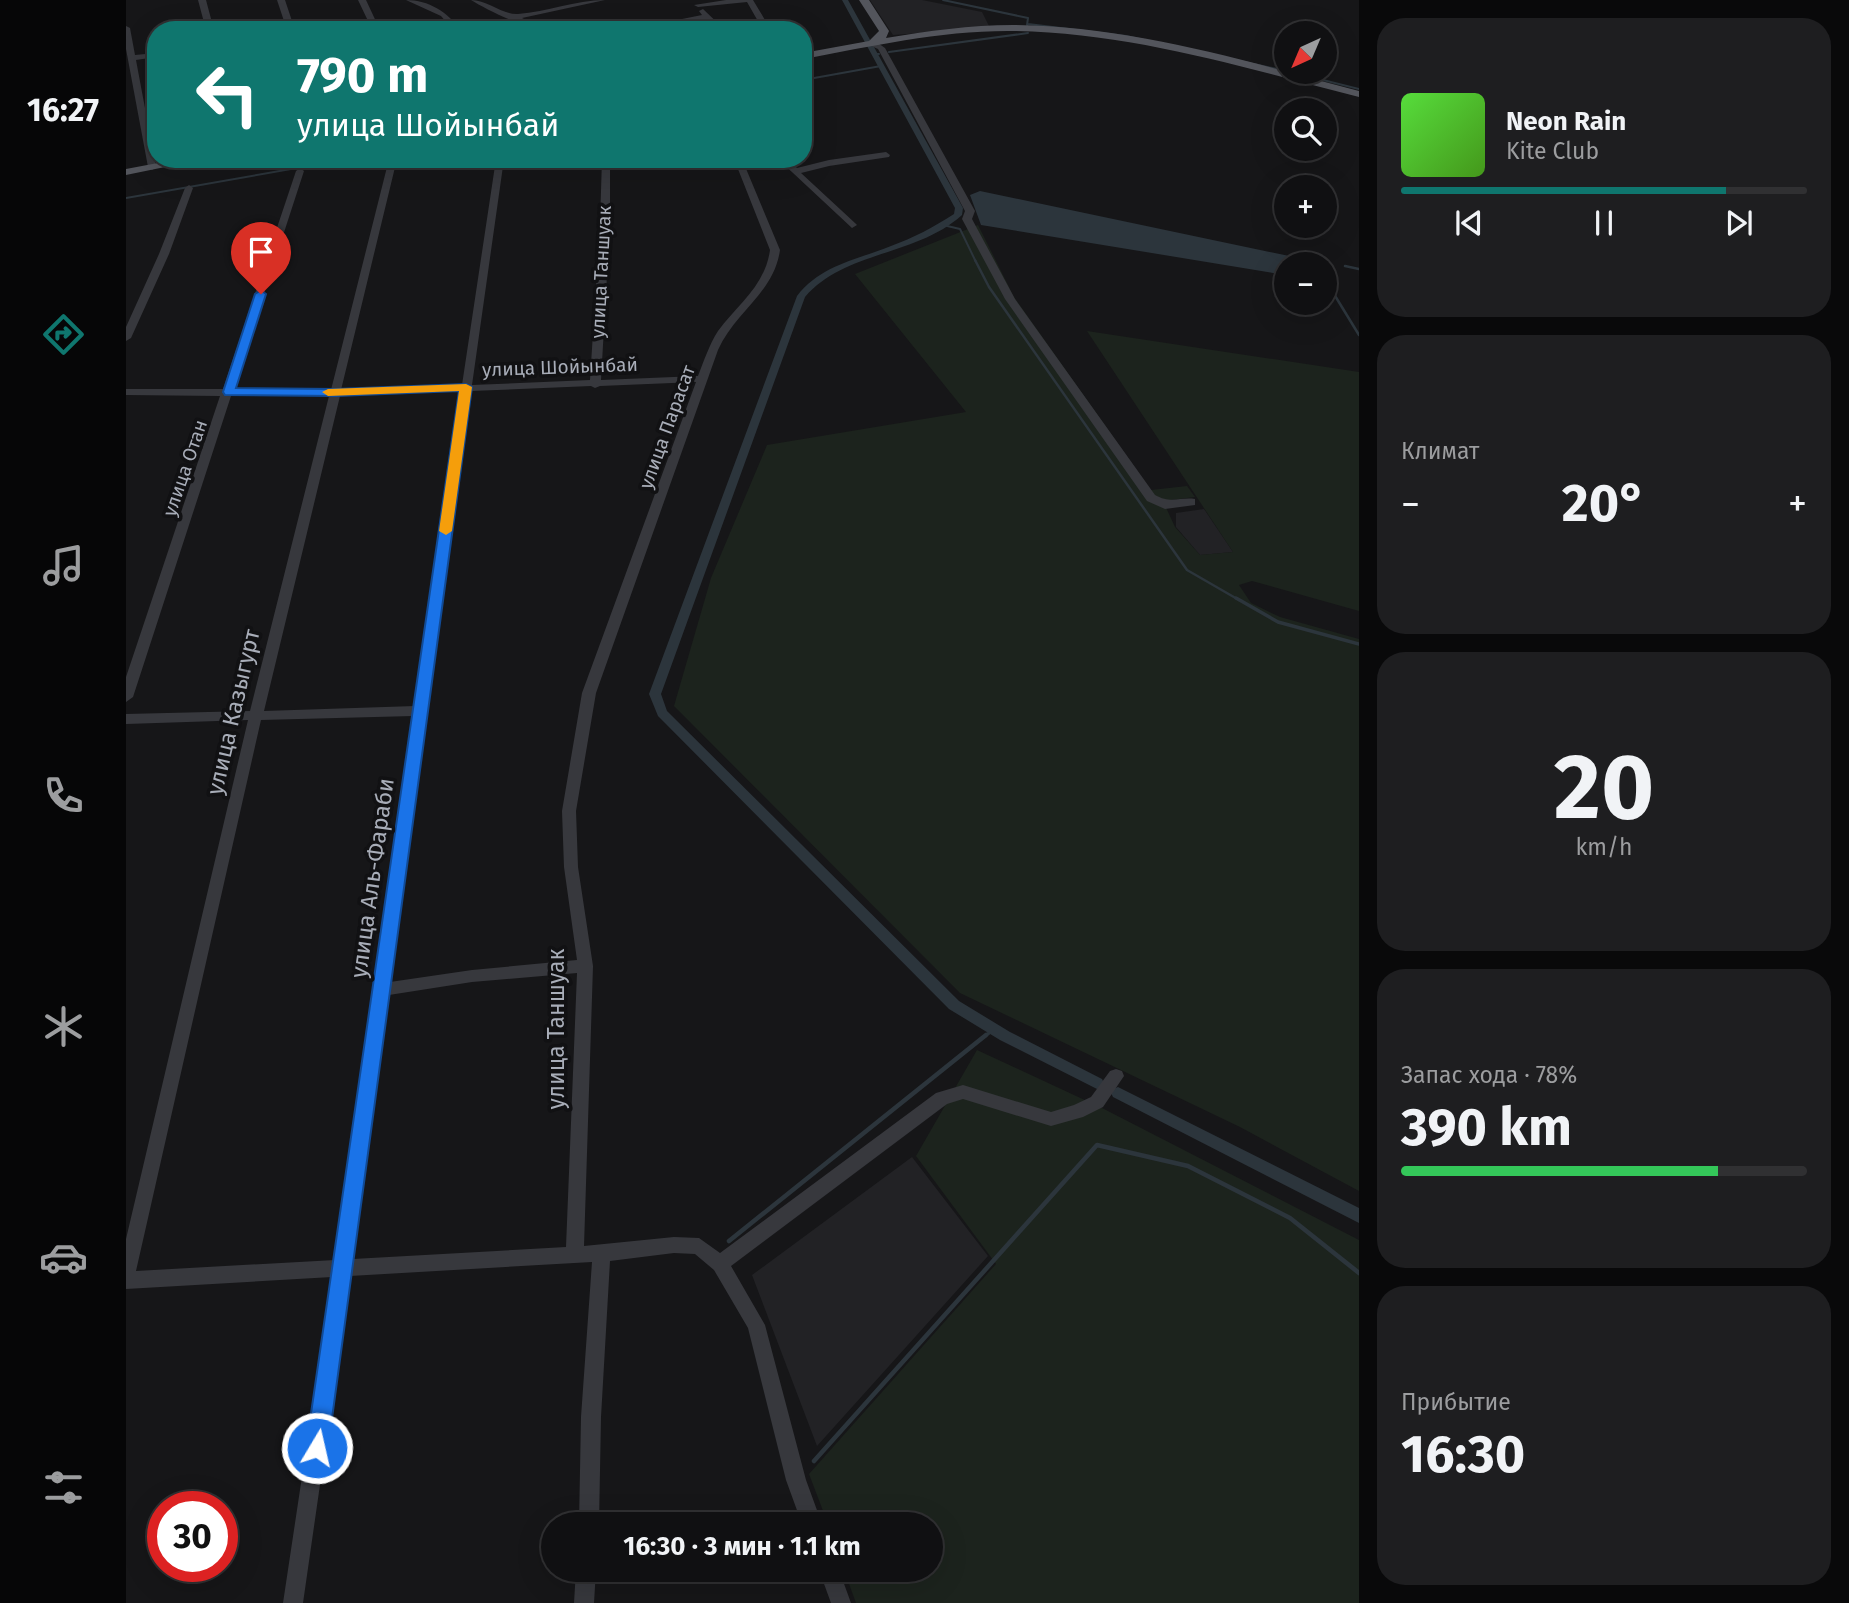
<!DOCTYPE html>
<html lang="ru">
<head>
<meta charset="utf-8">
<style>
	:root { --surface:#101012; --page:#1e1e20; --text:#f1f3f6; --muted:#9c9d9f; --line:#303032; --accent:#0f766e }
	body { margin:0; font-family:"Fira Sans",sans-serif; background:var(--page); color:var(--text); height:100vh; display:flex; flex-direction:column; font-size:26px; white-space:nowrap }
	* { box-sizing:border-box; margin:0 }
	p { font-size:23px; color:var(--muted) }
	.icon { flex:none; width:38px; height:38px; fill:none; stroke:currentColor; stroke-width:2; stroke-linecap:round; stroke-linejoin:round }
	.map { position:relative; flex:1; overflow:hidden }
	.details { display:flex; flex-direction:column; gap:18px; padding:18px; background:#09090a; width:490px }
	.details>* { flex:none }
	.banner { position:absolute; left:21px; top:21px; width:665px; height:147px; border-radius:28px; box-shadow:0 7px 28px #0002,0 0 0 2px var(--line); background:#0f766e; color:#fff; overflow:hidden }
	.needle { width:46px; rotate:224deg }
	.buttons { position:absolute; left:1148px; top:21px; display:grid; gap:14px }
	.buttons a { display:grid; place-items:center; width:63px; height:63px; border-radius:50%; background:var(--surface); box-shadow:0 7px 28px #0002,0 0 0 2px var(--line); font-size:35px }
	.speed { position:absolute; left:21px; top:1491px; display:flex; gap:14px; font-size:35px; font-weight:700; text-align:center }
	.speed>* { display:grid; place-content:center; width:91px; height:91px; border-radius:50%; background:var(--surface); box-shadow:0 7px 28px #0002,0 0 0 2px var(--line); line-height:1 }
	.speed .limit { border:10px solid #d22; background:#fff; color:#111 }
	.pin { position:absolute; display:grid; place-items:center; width:60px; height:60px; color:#fff; margin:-72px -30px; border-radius:50% 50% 50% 0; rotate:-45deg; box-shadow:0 0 7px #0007 }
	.pin .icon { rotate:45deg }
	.me { position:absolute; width:77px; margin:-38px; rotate:9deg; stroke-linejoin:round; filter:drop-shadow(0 0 5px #0008) }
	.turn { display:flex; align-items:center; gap:24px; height:147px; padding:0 35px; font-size:32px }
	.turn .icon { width:91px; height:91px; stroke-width:2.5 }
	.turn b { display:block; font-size:49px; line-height:60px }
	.big { font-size:52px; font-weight:700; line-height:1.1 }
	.details .card { flex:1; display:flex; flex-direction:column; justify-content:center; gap:10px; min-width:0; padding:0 24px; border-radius:28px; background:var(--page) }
	.details .dial { align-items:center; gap:0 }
	.dial b { font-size:91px; line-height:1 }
	.song { display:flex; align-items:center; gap:21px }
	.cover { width:84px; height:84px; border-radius:10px; background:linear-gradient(135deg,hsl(110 70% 55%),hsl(100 70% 35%)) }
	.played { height:7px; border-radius:4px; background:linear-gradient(90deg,var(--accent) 80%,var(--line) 80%) }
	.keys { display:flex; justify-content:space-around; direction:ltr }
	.heat { display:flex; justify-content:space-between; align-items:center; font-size:38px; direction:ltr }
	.charge { height:10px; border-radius:5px; background:linear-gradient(90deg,#34c759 78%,var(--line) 0) }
	.trip { position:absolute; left:415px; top:1512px; width:402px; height:70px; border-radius:35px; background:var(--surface); box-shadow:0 7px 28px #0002,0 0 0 2px var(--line); font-weight:700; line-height:70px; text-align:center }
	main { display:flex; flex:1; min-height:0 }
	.dock { display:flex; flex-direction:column; width:126px; justify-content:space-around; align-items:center; background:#060607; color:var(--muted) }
	.dock .icon { width:49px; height:49px }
	.dock .on { color:var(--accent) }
	.dock b { font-size:32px; color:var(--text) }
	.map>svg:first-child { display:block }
	.built { fill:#222225 }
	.green { fill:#1c231d }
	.water { fill:#2c353c }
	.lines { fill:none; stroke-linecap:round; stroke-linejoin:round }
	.stream-far3 { stroke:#2c353c; stroke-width:2 }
	.stream-far2 { stroke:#2c353c; stroke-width:2.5 }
	.stream-far1 { stroke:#2c353c; stroke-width:3.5 }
	.stream { stroke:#2c353c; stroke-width:4.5 }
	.canal { fill:#2c353c; fill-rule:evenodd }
	.minor { fill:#37383d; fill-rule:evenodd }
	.major { fill:#53555c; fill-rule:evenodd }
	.route { fill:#1a73e8; stroke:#114b97; stroke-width:2 }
	.slow { fill:#f59e0b }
	.labels { text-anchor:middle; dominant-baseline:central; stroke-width:7; stroke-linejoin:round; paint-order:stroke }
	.far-street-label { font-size:19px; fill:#a8adb8; stroke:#111113 }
	.street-label { font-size:23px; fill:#a8adb8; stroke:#111113 }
</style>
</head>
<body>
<main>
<nav class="dock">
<b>16:27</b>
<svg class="icon on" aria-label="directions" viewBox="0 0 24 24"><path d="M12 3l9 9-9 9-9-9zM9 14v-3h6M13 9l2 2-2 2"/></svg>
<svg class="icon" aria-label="music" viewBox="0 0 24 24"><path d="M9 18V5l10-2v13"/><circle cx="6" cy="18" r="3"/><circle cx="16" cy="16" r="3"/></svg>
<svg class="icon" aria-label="phone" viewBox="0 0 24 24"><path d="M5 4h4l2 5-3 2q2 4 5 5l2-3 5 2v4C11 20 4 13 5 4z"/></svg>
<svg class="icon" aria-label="climate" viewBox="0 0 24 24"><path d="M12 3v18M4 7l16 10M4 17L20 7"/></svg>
<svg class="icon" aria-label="car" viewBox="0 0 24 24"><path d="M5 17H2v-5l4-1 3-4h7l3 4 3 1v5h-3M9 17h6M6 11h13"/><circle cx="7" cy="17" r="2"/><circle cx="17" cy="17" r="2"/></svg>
<svg class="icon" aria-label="filters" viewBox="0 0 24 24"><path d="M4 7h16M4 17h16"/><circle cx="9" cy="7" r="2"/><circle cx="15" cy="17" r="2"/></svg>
</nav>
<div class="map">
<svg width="1233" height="1603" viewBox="0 0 1233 1603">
	<rect width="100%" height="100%" fill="#161618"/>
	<path class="built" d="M 744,0 L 796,0 L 856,12 L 864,28 L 767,35 Z
		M 1078,509 L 1107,552 L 1074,555 L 1050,527 L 1050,513 Z
		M 786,1157 L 862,1256 L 691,1446 L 626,1275 Z"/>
	<path class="green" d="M 852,225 L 888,297 L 1022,486 L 1025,490 L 1061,486 L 1069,497 L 1037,501 L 1049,527 L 1074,555 L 1107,552 L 961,331 L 1233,372 L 1233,611 L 1126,581 L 1113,585 L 1125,603 L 1154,617 L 1233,639 L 1233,1191 L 1114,1127 L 834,993 L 548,706 L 585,578 L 641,445 L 840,412 L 729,274 Z
		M 851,1050 L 978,1109 L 1233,1240 L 1233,1603 L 730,1603 L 718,1570 L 805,1570 L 805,1524 L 702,1524 L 683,1474 L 870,1264 L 790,1156 Z"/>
	<path class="water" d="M 854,191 L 1168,257 L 1195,264 L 1160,264 L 1160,275 L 855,225 L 844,195 Z"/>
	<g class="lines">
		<path class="stream-far3" d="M 817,0 L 902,18 L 901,25
			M 902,24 L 1000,36 L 1160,71
			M 763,52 L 902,33
			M 748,54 L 753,54
			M 1165,72 L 1233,89
			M 677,80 L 755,66
			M 0,198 L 222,159
			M 817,225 L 834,229 L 850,262"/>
		<path class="stream-far2" d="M 849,260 L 863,287 L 1061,570 L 1113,600
			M 1201,266 L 1206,266
			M 1219,266 L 1233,269
			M 1200,281 L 1233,335"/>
		<path class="stream-far1" d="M 1110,598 L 1152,622 L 1233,644
			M 858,1037 L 868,1029"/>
		<path class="stream" d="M 603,1241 L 860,1035
			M 688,1461 L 971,1145 L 1062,1166 L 1164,1218 L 1233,1273"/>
		<path class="canal" d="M 716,0 L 722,0 L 837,208 L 836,215 C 791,256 718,251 679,297 L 535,694 L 541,711 L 833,1001 L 884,1032 L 976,1079 L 978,1083 L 976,1087 L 971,1089 L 874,1040 L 823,1009 L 532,716 L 523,694 L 671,296 C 695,265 730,260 765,246 C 787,238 808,227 828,214 L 829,208 Z
			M 992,1087 L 1233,1208 L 1233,1223 L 987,1097 L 985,1093 L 987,1089 Z"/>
		<path class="minor" d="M 72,0 L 80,0 L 88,30 L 80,30 Z
			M 151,0 L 159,0 L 169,30 L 161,30 Z
			M 232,0 L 240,0 L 254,30 L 246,30 L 245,28 L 208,30 L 243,23 Z
			M 280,0 C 303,0 321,12 335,30 L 327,30 L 315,16 Z
			M 345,0 C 362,0 376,15 392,14 C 421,12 449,0 479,0 L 396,18 L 420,30 C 402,30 361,10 345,0 Z
			M 600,0 L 627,0 L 645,30 L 637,30 L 621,2 L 572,7 L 568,5 Z
			M 577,9 L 599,30 L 591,30 L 580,19 L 519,30 L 501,30 L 576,15 L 573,11 Z
			M 0,26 L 4,28 L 9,55 L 30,53 L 30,57 L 10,60 L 30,167 L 26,170 L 22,167 L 0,49 Z
			M 743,41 L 749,41 L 759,48 L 849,211 L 846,219 L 889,299 L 1029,495 C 1045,504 1053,497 1069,499 L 1069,505 L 1039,509 L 1021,501 L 879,299 L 836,219 L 839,211 L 752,49 L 743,45 Z
			M 760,152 L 764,155 L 763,157 L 703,166 L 675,173 L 729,223 L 731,225 L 726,228 L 652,159 L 661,159 L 671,168 L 703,160 Z
			M 263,159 L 271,159 L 215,390 L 336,385 L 370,159 L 378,159 L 346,385 L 464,380 L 474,223 L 476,159 L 484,159 L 484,223 L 475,380 L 572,376 C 578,361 583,345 592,331 C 612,304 639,286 644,250 L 608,159 L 616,159 L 654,250 C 648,293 609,312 592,350 L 470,693 L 450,811 L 452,867 L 467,966 L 458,1246 L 548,1237 L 573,1238 L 594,1253 L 810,1093 L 837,1085 L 925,1112 L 948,1105 L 965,1097 L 984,1071 L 990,1069 L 996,1071 L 998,1076 L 977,1107 L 957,1117 L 925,1126 L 837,1099 L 821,1104 L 605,1266 L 639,1325 L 680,1480 L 696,1524 L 676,1524 L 660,1480 L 622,1328 L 588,1270 L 569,1254 L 548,1253 L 484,1261 L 475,1417 L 473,1524 L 453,1524 L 455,1417 L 466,1262 L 224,1276 L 177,1603 L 157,1603 L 206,1277 L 0,1289 L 0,1239 L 122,720 L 0,724 L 0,714 L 124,711 L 203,396 L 105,396 L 7,697 L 0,702 L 0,677 L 94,396 L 0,395 L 0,389 L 97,389 L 170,171 L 174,168 L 178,171 L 107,389 L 205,390 ZM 570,382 L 456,693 L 436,811 L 438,867 L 451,960 L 346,970 L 264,982 L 345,391 L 465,386 L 469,388 L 474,386 ZM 335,391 L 289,706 L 138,711 L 214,396 ZM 287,716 L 209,1260 L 10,1271 L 135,720 ZM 451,973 L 440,1247 L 227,1259 L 263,995 L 346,982 Z
			M 63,185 L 67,188 L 43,254 L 5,338 L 0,341 L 0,327 L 33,254 L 59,188 Z
			M 450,1570 L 470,1570 L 468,1603 L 448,1603 Z
			M 693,1570 L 713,1570 L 725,1603 L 705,1603 Z"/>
		<path class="major" d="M 733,0 L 743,0 L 763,31 L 760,38 C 802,31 844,25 887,25 C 1005,26 1120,61 1233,91 L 1233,97 C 1119,68 1007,33 888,31 C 817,30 747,46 677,59 L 677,53 L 743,41 L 753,31 Z
			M 53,159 L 78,159 L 0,175 L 0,169 Z"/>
	</g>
	<path class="route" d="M 135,290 L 140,294 L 110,388 L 210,389 L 340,384 L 346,387 L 202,1448 L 198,1456 L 191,1459 L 183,1456 L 180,1448 L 333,391 L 210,396 L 99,395 L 97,392 L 129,294 Z"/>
	<path class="slow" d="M 340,384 L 346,387 L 326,531 L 320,535 L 313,531 L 333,391 L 202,396 L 196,392 L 202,389 Z"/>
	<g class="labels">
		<g class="far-street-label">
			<text transform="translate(475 272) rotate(-87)">улица Таншуак</text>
			<text transform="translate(434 367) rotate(-2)">улица Шойынбай</text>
			<text transform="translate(541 427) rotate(-70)">улица Парасат</text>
			<text transform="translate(59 468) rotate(-71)">улица Отан</text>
		</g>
		<g class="street-label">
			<text transform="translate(107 712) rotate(-77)">улица Казыгурт</text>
			<text transform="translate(246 878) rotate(-82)">улица Аль-Фараби</text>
			<text transform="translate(430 1029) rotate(-90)">улица Таншуак</text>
		</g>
	</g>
</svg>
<div class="buttons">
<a><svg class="needle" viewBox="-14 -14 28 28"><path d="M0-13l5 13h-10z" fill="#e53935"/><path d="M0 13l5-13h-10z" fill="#9c9d9f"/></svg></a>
<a><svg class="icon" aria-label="search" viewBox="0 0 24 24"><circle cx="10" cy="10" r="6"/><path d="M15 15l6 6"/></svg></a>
<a>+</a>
<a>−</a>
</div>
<div class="speed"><div class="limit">30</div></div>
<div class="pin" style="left:135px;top:294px;background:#d93025"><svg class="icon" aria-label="arrive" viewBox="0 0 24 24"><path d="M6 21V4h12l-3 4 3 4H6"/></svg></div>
<svg class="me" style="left:191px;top:1448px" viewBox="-20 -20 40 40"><circle r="17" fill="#1a73e8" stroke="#fff" stroke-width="3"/><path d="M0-11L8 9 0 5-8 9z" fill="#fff"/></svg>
<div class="trip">16:30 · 3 мин · 1.1 km</div>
<div class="banner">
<div class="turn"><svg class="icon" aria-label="left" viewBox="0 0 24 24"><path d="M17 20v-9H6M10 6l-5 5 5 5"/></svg><div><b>790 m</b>улица Шойынбай</div></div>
</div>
</div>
<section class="details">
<div class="card">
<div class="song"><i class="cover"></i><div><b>Neon Rain</b><p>Kite Club</p></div></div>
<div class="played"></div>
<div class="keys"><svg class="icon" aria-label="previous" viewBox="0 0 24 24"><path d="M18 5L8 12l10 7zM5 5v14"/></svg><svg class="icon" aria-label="pause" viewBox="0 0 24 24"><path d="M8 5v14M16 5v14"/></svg><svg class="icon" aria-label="next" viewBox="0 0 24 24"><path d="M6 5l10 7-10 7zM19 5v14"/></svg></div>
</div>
<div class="card"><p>Климат</p>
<div class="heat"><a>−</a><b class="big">20°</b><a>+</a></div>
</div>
<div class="card dial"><b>20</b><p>km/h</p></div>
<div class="card"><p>Запас хода · 78%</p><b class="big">390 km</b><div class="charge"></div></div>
<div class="card"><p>Прибытие</p><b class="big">16:30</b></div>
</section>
</main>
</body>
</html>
